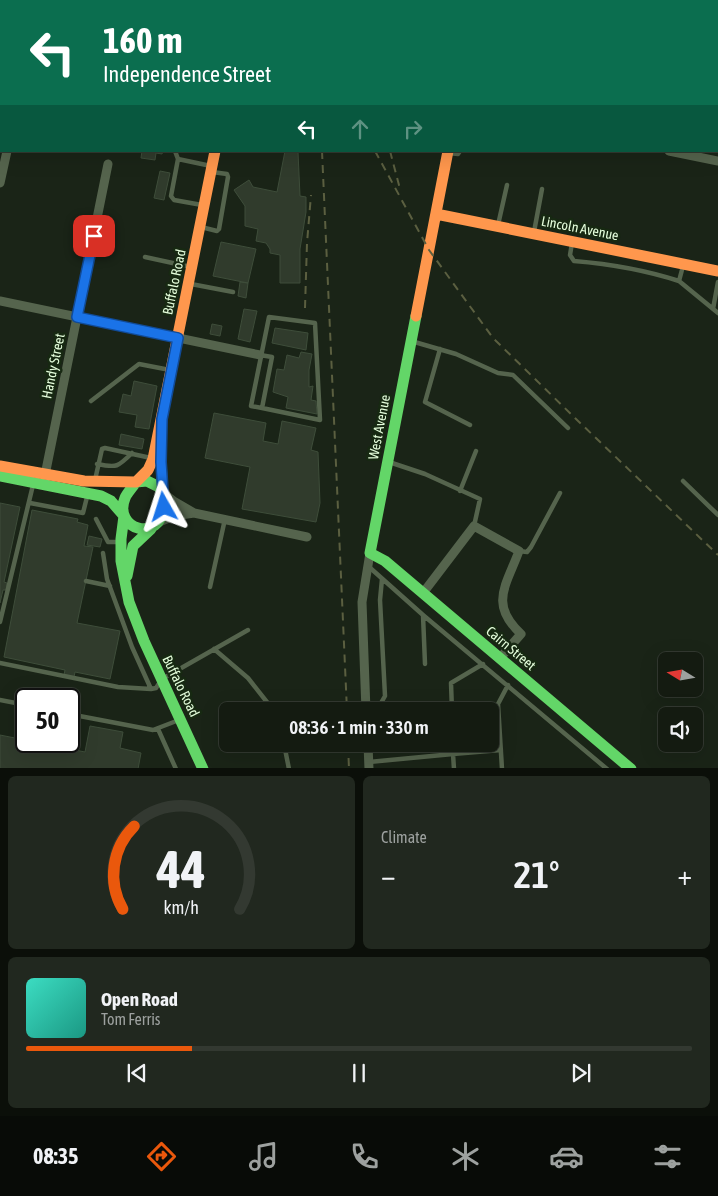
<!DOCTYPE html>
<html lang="en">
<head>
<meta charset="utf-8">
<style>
	:root { --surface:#141b11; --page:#21281f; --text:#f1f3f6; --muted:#9da19f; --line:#333931; --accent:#ea580c }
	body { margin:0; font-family:"Asap Condensed",sans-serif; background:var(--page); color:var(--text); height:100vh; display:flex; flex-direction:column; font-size:19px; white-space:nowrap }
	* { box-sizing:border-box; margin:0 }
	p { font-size:16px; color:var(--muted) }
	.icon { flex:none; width:28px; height:28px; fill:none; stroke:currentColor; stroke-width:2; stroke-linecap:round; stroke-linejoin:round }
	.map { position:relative; height:768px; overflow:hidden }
	.details { display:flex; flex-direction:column; gap:8px; padding:8px; background:#0b0f09; flex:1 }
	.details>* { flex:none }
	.hud { position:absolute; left:0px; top:0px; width:719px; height:152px; box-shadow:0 5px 20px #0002,0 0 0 1px var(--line); background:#0b6e4f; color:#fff; overflow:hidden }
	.needle { width:32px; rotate:281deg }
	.tools { position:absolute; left:658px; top:652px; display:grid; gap:10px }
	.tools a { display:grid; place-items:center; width:45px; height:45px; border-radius:8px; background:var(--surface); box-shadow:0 5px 20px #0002,0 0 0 1px var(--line); font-size:25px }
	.speed { position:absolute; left:15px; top:688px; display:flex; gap:10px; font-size:25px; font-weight:700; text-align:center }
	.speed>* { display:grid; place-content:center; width:65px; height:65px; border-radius:50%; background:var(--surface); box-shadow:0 5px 20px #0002,0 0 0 1px var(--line); line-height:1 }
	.speed .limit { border:2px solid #111; border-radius:8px; background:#fff; color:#111 }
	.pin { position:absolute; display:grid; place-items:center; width:42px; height:42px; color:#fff; margin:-21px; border-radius:10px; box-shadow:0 2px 8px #0006 }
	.me { position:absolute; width:55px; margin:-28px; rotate:354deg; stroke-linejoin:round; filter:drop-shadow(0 0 4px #0008) }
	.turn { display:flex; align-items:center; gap:18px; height:105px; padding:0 20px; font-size:22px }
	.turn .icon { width:65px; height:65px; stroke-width:2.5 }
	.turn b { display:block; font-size:35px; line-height:42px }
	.lanes { display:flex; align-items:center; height:48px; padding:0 20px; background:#0003; justify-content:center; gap:25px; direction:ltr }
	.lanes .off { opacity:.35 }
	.big { font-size:38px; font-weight:600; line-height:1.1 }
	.details .card { flex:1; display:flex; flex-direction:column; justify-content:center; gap:8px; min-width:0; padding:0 18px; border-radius:8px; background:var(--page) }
	.details .dial { align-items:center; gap:0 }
	.dial svg { height:130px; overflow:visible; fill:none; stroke:var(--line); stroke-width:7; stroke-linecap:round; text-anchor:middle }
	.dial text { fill:var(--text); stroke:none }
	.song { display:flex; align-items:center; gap:15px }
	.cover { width:60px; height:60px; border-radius:8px; background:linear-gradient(135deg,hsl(170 70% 55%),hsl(170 70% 35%)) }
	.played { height:5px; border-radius:2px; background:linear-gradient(90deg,var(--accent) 25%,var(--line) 25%) }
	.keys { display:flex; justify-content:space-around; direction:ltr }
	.heat { display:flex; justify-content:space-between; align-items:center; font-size:28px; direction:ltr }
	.details .tiles { flex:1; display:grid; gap:8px; grid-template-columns:1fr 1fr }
	.card:last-child { grid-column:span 2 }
	.trip { position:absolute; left:219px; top:702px; width:280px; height:50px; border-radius:8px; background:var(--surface); box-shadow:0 5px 20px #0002,0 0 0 1px var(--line); font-weight:600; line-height:50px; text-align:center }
	.tab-bar { display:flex; height:80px; justify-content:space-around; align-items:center; background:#080b07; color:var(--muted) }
	.tab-bar .icon { width:35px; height:35px }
	.tab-bar .active { color:var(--accent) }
	.tab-bar b { font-size:22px; color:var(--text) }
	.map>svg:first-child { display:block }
	.building { fill:#303b2c; stroke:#3e4d3a }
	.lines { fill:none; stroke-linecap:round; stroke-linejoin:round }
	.lane { stroke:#55644d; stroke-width:4.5 }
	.street { stroke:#55644d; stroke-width:9 }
	.fast { stroke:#63d668; stroke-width:11 }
	.slow { stroke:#ff974d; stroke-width:11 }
	.rail { stroke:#5b5f40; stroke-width:2; stroke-dasharray:8 6; stroke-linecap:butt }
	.route-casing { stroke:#114b97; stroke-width:12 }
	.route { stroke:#1a73e8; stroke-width:9 }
	.labels { text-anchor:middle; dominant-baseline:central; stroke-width:5; stroke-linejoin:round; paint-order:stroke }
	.street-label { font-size:14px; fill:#e4fddb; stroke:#172912 }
</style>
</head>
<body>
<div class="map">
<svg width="718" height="769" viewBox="0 0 718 769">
	<rect width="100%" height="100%" fill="#1a2417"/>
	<path class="building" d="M 142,151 L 163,151 L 162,154 L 156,153 L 155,160 L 141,158 Z
		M 285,151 L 298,152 L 300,196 L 306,197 L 306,212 L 300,249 L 300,283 L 280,283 L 280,255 L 270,253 L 270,249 L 266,243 L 256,241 L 258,229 L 245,226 L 245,206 L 234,190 L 249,180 L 253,187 L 277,192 Z
		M 160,171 L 170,173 L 164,200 L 154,198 Z
		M 221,242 L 256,249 L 248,283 L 213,276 Z
		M 240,282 L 248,283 L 246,298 L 238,296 Z
		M 244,309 L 257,311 L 250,342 L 238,339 Z
		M 212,324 L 222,326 L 220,336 L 210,334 Z
		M 275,328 L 308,333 L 306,350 L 272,343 Z
		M 301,352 L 312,354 L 309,370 L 309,387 L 313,386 L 311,400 L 316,401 L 317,414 L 286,408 L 288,397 L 273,392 L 277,369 L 284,370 L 287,355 L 299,358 Z
		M 134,381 L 157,386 L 149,429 L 135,427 L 137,415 L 119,412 L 123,394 L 131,396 Z
		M 214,413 L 266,423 L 263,441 L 278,444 L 282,421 L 316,428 L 311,450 L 318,452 L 320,503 L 316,522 L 242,509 L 250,467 L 205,458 Z
		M 121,434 L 144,439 L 142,449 L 119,445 Z
		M 0,503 L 20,507 L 4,582 L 7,583 L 6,590 L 3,590 L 0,603 Z
		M 32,510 L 78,519 L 77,522 L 88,525 L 84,546 L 93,547 L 77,623 L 120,631 L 110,679 L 75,672 L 74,677 L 64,675 L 65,670 L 4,657 Z
		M 89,536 L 102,539 L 100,547 L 87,545 Z
		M 90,726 L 123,732 L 120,748 L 141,753 L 138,769 L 0,769 L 0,735 L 85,752 Z"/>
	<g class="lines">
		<path class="lane" d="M 400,0 L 400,1
			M 375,1 L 375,0
			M 175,151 L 178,159 L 171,196 L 174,200 L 202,205
			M 448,153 L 458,154 L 460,151
			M 178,159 L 211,166
			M 498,225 L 507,185
			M 201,227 L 217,231 L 219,229 L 228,177 L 227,174 L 212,172
			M 534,232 L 542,189
			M 572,243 L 570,255 L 574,261 C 610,264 645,270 679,281
			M 145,257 L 191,267
			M 683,266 L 679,281 L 718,313
			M 191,284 L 233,292
			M 713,309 L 718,282
			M 411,341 L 456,354 L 498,373 L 513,375 L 568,428
			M 440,349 L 425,402 L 470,425
			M 260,355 L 272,357 L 262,408 L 320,420 L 315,323 L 269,317 L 251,406 L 262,408
			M 91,401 L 139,364 L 170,370
			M 389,462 L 425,474 L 480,499 L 474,526
			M 97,464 C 117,468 118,467 132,453
			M 95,480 L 102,449 L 105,448 L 151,458
			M 683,481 L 718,515
			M 460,491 L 476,451
			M 30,503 L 83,513 L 87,497
			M 96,519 L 108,542 L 119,542
			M 519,551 L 527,552 L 531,547 L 560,493
			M 103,553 L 107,579 L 132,647 L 151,689 L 156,688 L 162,679 L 248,630
			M 368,566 L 423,615 L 607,769
			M 86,581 L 110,586
			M 210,587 L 225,519
			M 423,615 L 425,664
			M 0,622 L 33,485
			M 214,649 L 248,678 L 274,711
			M 0,663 L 118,687 L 151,689
			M 0,700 L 26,705
			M 366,705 L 381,703 L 385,696 L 380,600 L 382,579
			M 452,711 L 451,683 L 483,664
			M 69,714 L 153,730 L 179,720
			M 158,729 L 176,769
			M 284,744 L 289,769
			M 453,744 L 453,754 L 501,750
			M 369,762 L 453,754 L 454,769
			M 502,769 L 498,704 L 508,685"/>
		<path class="street" d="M 37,1 L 37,0
			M 669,151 L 718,161
			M 0,183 L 7,151
			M 0,301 L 260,355
			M 44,480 L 108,164
			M 162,492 L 175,502 L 194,513 L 307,537
			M 159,522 L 174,516 L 194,513
			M 423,593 L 474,526 L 519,551 C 506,586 489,604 521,634 L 500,658
			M 366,711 L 362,602 L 370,553
			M 368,744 L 369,769"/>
		<path class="fast" d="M 138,0 L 145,1
			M 239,1 L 240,0
			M 476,1 L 477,0
			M 416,316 L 370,553 L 385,561 L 631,769
			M 161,447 L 162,490
			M 0,476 L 101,496 L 111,501 L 124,516
			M 147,481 L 159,487 C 163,493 164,498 164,505 C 161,545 112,529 125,498 C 127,493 133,487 136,482 Z
			M 124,516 L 121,539 L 121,561 L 129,602 L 144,641 L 203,769
			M 127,576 L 133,546 L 151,529"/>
		<path class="slow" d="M 436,214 L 718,271
			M 416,316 L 448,151
			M 0,466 L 84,481 L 136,482
			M 136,482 L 148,470 L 153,459 L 215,151"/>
		<path class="rail" d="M 316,0 L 316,1
			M 332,0 L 332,1
			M 322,151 L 347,711
			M 375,151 L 429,250 L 493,338 L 575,418 L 718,555
			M 390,151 L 400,189
			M 305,308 L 307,243 L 311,195
			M 348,744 L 349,769"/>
	</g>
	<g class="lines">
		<defs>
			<path id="route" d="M 94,236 L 77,317 L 178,338 L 162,419 L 161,462 L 164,507"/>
		</defs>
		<use href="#route" class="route-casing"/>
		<use href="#route" class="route"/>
	</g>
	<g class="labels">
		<g class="street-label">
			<text transform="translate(580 228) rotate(11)">Lincoln Avenue</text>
			<text transform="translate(174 282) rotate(-78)">Buffalo Road</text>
			<text transform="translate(53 366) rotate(-78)">Handy Street</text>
			<text transform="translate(379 427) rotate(-79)">West Avenue</text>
			<text transform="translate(511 648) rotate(40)">Cairn Street</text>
			<text transform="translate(181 686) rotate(64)">Buffalo Road</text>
		</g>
	</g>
</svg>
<div class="tools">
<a><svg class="needle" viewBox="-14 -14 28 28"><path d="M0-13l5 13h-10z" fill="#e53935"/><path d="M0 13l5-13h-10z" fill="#9da19f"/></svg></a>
<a><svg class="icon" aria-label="sound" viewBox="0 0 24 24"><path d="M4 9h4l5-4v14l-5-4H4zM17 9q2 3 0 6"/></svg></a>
</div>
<div class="speed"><div class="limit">50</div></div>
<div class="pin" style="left:94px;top:236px;background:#d93025"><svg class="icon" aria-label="arrive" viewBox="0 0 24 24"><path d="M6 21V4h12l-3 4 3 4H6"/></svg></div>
<svg class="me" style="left:164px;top:507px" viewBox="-20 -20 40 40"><path d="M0-17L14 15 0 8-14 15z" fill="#1a73e8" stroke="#fff" stroke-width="4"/></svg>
<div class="trip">08:36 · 1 min · 330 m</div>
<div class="hud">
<div class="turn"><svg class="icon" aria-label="left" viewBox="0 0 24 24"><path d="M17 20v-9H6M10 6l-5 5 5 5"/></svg><div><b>160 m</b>Independence Street</div></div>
<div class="lanes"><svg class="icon" aria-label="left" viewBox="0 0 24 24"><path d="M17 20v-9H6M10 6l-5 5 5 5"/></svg><svg class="icon off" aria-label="ahead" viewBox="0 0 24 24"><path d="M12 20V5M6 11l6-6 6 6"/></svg><svg class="icon off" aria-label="right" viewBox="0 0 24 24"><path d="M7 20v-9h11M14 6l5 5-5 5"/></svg></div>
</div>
</div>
<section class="details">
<div class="tiles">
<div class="card dial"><svg viewBox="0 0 100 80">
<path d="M14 69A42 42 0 1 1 86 69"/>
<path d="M14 69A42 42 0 0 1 21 18" stroke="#ea580c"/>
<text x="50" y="56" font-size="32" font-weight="700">44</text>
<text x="50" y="72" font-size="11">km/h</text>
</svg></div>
<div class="card"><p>Climate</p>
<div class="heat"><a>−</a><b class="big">21°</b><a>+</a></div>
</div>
<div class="card">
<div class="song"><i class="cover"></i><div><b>Open Road</b><p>Tom Ferris</p></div></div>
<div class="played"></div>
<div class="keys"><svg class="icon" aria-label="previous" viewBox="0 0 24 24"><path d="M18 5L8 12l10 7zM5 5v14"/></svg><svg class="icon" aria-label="pause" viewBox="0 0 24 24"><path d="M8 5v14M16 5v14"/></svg><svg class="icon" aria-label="next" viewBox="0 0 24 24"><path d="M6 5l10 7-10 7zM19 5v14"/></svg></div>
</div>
</div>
</section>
<nav class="tab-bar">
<b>08:35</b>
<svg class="icon active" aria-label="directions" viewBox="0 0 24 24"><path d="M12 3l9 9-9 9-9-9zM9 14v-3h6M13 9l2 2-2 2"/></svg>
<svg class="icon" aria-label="music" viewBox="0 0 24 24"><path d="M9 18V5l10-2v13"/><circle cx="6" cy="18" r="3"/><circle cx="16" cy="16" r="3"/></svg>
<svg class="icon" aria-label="phone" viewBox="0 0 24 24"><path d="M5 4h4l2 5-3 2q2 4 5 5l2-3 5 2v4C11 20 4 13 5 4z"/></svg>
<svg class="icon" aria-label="climate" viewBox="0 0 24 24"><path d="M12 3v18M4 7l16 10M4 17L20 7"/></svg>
<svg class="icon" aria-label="car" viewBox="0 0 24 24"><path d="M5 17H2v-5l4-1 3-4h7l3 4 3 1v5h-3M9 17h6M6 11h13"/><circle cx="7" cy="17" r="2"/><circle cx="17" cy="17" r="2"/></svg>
<svg class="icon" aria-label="filters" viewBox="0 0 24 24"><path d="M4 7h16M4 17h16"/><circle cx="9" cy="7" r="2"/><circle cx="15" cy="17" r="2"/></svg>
</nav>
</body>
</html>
